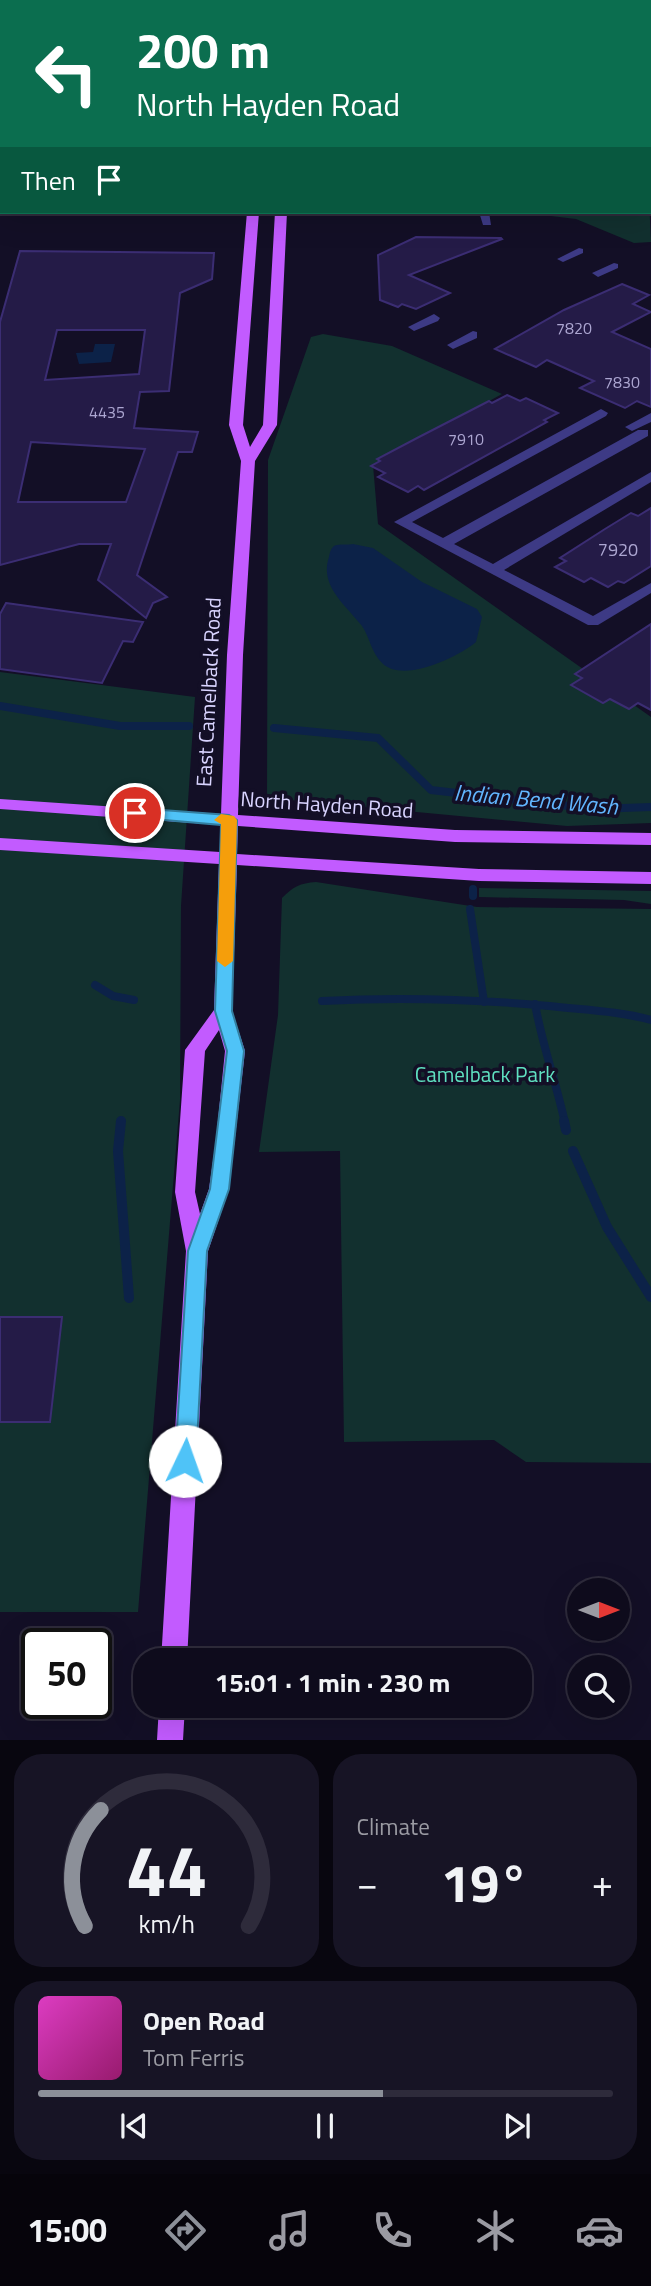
<!DOCTYPE html>
<html lang="en">
<head>
<meta charset="utf-8">
<style>
	:root { --surface:#0e0b1c; --page:#171425; --text:#f1f3f6; --muted:#9b9ba3; --line:#2e2b3b; --accent:#8c9099 }
	body { margin:0; font-family:"Titillium Web",sans-serif; background:var(--page); color:var(--text); height:100vh; display:flex; flex-direction:column; font-size:26px; white-space:nowrap }
	* { box-sizing:border-box; margin:0 }
	p { font-size:23px; color:var(--muted) }
	.icon { flex:none; width:38px; height:38px; fill:none; stroke:currentColor; stroke-width:2; stroke-linecap:round; stroke-linejoin:round }
	.map { position:relative; height:1740px; overflow:hidden }
	.sheet { display:flex; flex-direction:column; gap:14px; padding:14px; background:#08060f; flex:1 }
	.sheet>* { flex:none }
	.top-card { position:absolute; left:0px; top:0px; width:651px; height:214px; box-shadow:0 7px 28px #0002,0 0 0 2px var(--line); background:#0b6e4f; color:#fff; overflow:hidden }
	.needle { width:46px; rotate:90deg }
	.controls { position:absolute; left:567px; top:1578px; display:grid; gap:14px }
	.controls a { display:grid; place-items:center; width:63px; height:63px; border-radius:50%; background:var(--surface); box-shadow:0 7px 28px #0002,0 0 0 2px var(--line); font-size:35px }
	.speed { position:absolute; left:21px; top:1628px; display:flex; gap:14px; font-size:35px; font-weight:700; text-align:center }
	.speed>* { display:grid; place-content:center; width:91px; height:91px; border-radius:50%; background:var(--surface); box-shadow:0 7px 28px #0002,0 0 0 2px var(--line); line-height:1 }
	.speed .limit { border:4px solid #111; border-radius:10px; background:#fff; color:#111 }
	.pin { position:absolute; display:grid; place-items:center; width:60px; height:60px; color:#fff; margin:-30px; border:4px solid #fff; border-radius:50%; box-shadow:0 2px 7px #0007 }
	.me { position:absolute; width:77px; margin:-38px; rotate:3deg; stroke-linejoin:round; filter:drop-shadow(0 0 5px #0008) }
	.turn { display:flex; align-items:center; gap:24px; height:147px; padding:0 21px; font-size:32px }
	.turn .icon { width:91px; height:91px; stroke-width:2.5 }
	.turn b { display:block; font-size:49px; line-height:60px }
	.then { display:flex; align-items:center; height:66px; padding:0 21px; background:#0003; gap:14px; font-size:26px }
	.big { font-size:52px; font-weight:700; line-height:1.1 }
	.sheet .card { flex:1; display:flex; flex-direction:column; justify-content:center; gap:10px; min-width:0; padding:0 24px; border-radius:28px; background:var(--page) }
	.sheet .dial { align-items:center; gap:0 }
	.dial svg { height:182px; overflow:visible; fill:none; stroke:var(--line); stroke-width:7; stroke-linecap:round; text-anchor:middle }
	.dial text { fill:var(--text); stroke:none }
	.song { display:flex; align-items:center; gap:21px }
	.cover { width:84px; height:84px; border-radius:10px; background:linear-gradient(135deg,hsl(310 70% 55%),hsl(320 70% 35%)) }
	.played { height:7px; border-radius:4px; background:linear-gradient(90deg,var(--accent) 60%,var(--line) 60%) }
	.keys { display:flex; justify-content:space-around; direction:ltr }
	.heat { display:flex; justify-content:space-between; align-items:center; font-size:38px; direction:ltr }
	.sheet .tiles { flex:1; display:grid; gap:14px; grid-template-columns:1fr 1fr }
	.card:last-child { grid-column:span 2 }
	.trip { position:absolute; left:133px; top:1648px; width:399px; height:70px; border-radius:28px; background:var(--surface); box-shadow:0 7px 28px #0002,0 0 0 2px var(--line); font-weight:700; line-height:70px; text-align:center }
	.tab-bar { display:flex; height:112px; justify-content:space-around; align-items:center; background:#06040b; color:var(--muted) }
	.tab-bar .icon { width:49px; height:49px }
	.tab-bar .on { color:var(--accent) }
	.tab-bar b { font-size:32px; color:var(--text) }
	.map>svg:first-child { display:block }
	.green { fill:#12302f }
	.water { fill:#0c2248 }
	.lines { fill:none; stroke-linecap:round; stroke-linejoin:round }
	.stream-far1 { stroke:#0c2248; stroke-width:8 }
	.stream { stroke:#0c2248; stroke-width:10 }
	.building { fill:#241b47; stroke:#3b2d73; stroke-width:2; fill-rule:evenodd }
	.minor { fill:#3d3a85; fill-rule:evenodd }
	.major { fill:#c25bff; fill-rule:evenodd }
	.route { fill:#4fc3f7; stroke:#337fa1; stroke-width:2 }
	.slow { fill:#f59e0b }
	.labels { text-anchor:middle; dominant-baseline:central; stroke-width:7; stroke-linejoin:round; paint-order:stroke }
	.far-number-label { font-size:16px; fill:#aca6d1 }
	.number-label { font-size:18px; fill:#aca6d1 }
	.street-label { font-size:21px; fill:#d9d4ff; stroke:#130f26 }
	.park-label { font-size:21px; fill:#5fe0c0; stroke:#130f26 }
	.water-label { font-size:23px; font-style:italic; fill:#62b6ff; stroke:#130f26 }
</style>
</head>
<body>
<div class="map">
<svg width="651" height="1740" viewBox="0 0 651 1740">
	<rect width="100%" height="100%" fill="#130f26"/>
	<path class="green" d="M 649,199 L 651,242 L 634,243 L 576,219 L 517,212 L 649,212 Z
		M 323,334 L 392,346 L 502,394 L 373,465 L 378,524 L 651,717 L 651,823 L 567,826 L 267,798 L 268,460 L 311,337 Z
		M 0,672 L 195,697 L 181,906 L 180,1100 L 138,1612 L 0,1612 Z
		M 316,882 L 477,907 L 651,909 L 651,1463 L 526,1462 L 494,1440 L 344,1442 L 340,1151 L 259,1152 L 278,1015 L 282,898 C 293,887 300,883 316,882 Z
		M 479,888 L 651,891 L 651,904 L 624,900 L 479,897 Z"/>
	<path class="water" d="M 95,344 L 115,344 L 111,362 L 79,364 L 76,353 L 93,352 Z
		M 353,544 L 373,548 L 422,582 L 477,609 L 482,617 L 476,642 C 458,657 403,684 382,663 C 371,652 370,638 362,626 C 346,605 319,586 329,557 C 330,552 331,546 337,545 C 342,544 348,545 353,544 Z"/>
	<g class="lines">
		<path class="stream-far1" d="M 0,706 L 120,726 L 189,726
			M 274,728 L 378,738 L 431,790 L 595,809 L 651,807
			M 473,889 L 473,896
			M 470,909 L 484,1002
			M 95,985 L 113,996 L 134,1000
			M 322,1001 C 398,997 473,999 549,1006 C 583,1010 618,1011 651,1020
			M 535,1004 C 542,1044 556,1082 565,1123"/>
		<path class="stream" d="M 121,1121 L 118,1151 L 129,1298
			M 564,1121 L 566,1130
			M 573,1151 L 607,1227 L 651,1297"/>
	</g>
	<path class="building" d="M 416,237 L 501,238 L 502,239 L 409,275 L 450,293 L 416,309 L 402,304 L 398,307 L 380,300 L 378,255 Z
		M 20,251 L 214,253 L 212,279 L 180,293 L 169,391 L 140,392 L 134,428 L 198,432 L 192,452 L 178,452 L 137,575 L 167,597 L 153,603 L 146,618 L 98,580 L 111,544 L 79,544 L 0,565 L 0,322 ZM 57,330 L 145,330 L 139,374 L 45,380 ZM 31,442 L 145,449 L 126,502 L 18,502 Z
		M 622,284 L 649,295 L 633,304 L 651,312 L 612,332 L 651,349 L 651,407 L 637,401 L 625,408 L 580,388 L 594,381 L 547,360 L 536,367 L 495,349 L 564,310 Z
		M 507,395 L 520,401 L 526,398 L 558,413 L 544,420 L 547,422 L 424,490 L 418,486 L 408,492 L 378,477 L 385,473 L 371,466 L 380,461 L 377,459 L 419,437 L 489,401 L 492,403 Z
		M 651,508 L 651,566 L 624,583 L 618,581 L 608,587 L 591,578 L 584,582 L 555,567 L 566,561 L 560,558 L 605,529 L 631,513 L 638,516 Z
		M 6,603 L 143,622 L 133,642 L 123,641 L 102,683 L 0,669 L 0,614 Z
		M 651,624 L 651,710 L 638,703 L 629,709 L 610,699 L 603,703 L 571,685 L 582,678 L 575,674 Z
		M 0,1317 L 62,1317 L 50,1422 L 0,1422 Z"/>
	<g class="lines">
		<path class="minor" d="M 357,0 L 367,0 L 367,2 L 357,2 Z
			M 559,0 L 571,0 L 558,2 Z
			M 0,30 L 2,30 L 2,36 L 0,36 Z
			M 649,104 L 651,104 L 651,110 L 649,110 Z
			M 649,138 L 651,138 L 651,144 L 649,144 Z
			M 649,161 L 651,161 L 651,167 L 649,167 Z
			M 0,200 L 2,200 L 2,206 L 0,206 Z
			M 479,212 L 489,212 L 491,225 L 483,225 Z
			M 579,248 L 583,249 L 583,253 L 563,262 L 557,259 Z
			M 614,263 L 618,264 L 618,268 L 598,277 L 592,273 Z
			M 434,314 L 440,318 L 438,321 L 414,331 L 408,327 Z
			M 473,331 L 477,332 L 477,338 L 453,349 L 447,345 Z
			M 601,409 L 608,413 L 606,416 L 412,522 L 443,538 L 638,430 L 648,430 L 648,436 L 454,544 L 493,564 L 651,472 L 651,482 L 504,570 L 593,616 L 651,583 L 651,593 L 598,625 L 588,625 L 394,522 Z
			M 651,413 L 651,422 L 632,431 L 625,427 Z"/>
		<path class="major" d="M 266,0 L 276,0 L 276,2 L 266,2 Z
			M 289,0 L 299,0 L 299,2 L 289,2 Z
			M 247,212 L 259,212 L 243,425 L 250,447 L 263,425 L 275,212 L 287,212 L 277,425 L 255,461 L 243,655 L 238,815 L 455,830 L 651,833 L 651,845 L 455,842 L 238,826 L 237,854 L 479,869 L 651,872 L 651,884 L 479,881 L 237,865 L 232,1011 L 245,1051 L 229,1189 L 208,1251 L 187,1661 L 161,1661 L 186,1251 L 175,1192 L 185,1050 L 214,1010 L 219,864 L 0,850 L 0,838 L 220,852 L 221,825 L 0,809 L 0,799 L 221,814 L 227,655 L 241,461 L 229,425 ZM 219,1030 L 225,1051 L 216,1140 L 209,1189 L 200,1214 L 195,1192 L 205,1051 Z
			M 159,1706 L 185,1706 L 183,1740 L 157,1740 Z"/>
	</g>
	<path class="route" d="M 135,808 L 229,815 L 237,820 L 232,1011 L 244,1051 L 229,1189 L 207,1251 L 196,1461 L 193,1468 L 185,1471 L 178,1468 L 175,1461 L 188,1251 L 210,1189 L 227,1051 L 215,1011 L 221,825 L 130,817 L 128,813 Z"/>
	<path class="slow" d="M 221,814 L 234,816 L 237,820 L 233,961 L 225,967 L 217,961 L 221,824 L 214,820 Z"/>
	<g class="labels">
		<g class="far-number-label">
			<text x="574" y="328">7820</text>
			<text x="622" y="382">7830</text>
			<text x="107" y="412">4435</text>
			<text x="466" y="439">7910</text>
		</g>
		<g class="number-label">
			<text x="618" y="549">7920</text>
		</g>
		<g class="street-label">
			<text transform="translate(208 692) rotate(-87)">East Camelback Road</text>
			<text transform="translate(327 804) rotate(4)">North Hayden Road</text>
		</g>
		<g class="park-label">
			<text x="485" y="1074">Camelback Park</text>
		</g>
		<g class="water-label">
			<text transform="translate(536 799) rotate(5)">Indian Bend Wash</text>
		</g>
	</g>
</svg>
<div class="controls">
<a><svg class="needle" viewBox="-14 -14 28 28"><path d="M0-13l5 13h-10z" fill="#e53935"/><path d="M0 13l5-13h-10z" fill="#9b9ba3"/></svg></a>
<a><svg class="icon" aria-label="search" viewBox="0 0 24 24"><circle cx="10" cy="10" r="6"/><path d="M15 15l6 6"/></svg></a>
</div>
<div class="speed"><div class="limit">50</div></div>
<div class="pin" style="left:135px;top:813px;background:#d93025"><svg class="icon" aria-label="arrive" viewBox="0 0 24 24"><path d="M6 21V4h12l-3 4 3 4H6"/></svg></div>
<svg class="me" style="left:185px;top:1461px" viewBox="-20 -20 40 40"><circle r="19" fill="#fff"/><path d="M0-13L10 11 0 6-10 11z" fill="#4fc3f7"/></svg>
<div class="trip">15:01 · 1 min · 230 m</div>
<div class="top-card">
<div class="turn"><svg class="icon" aria-label="left" viewBox="0 0 24 24"><path d="M17 20v-9H6M10 6l-5 5 5 5"/></svg><div><b>200 m</b>North Hayden Road</div></div>
<div class="then">Then<svg class="icon" aria-label="arrive" viewBox="0 0 24 24"><path d="M6 21V4h12l-3 4 3 4H6"/></svg></div>
</div>
</div>
<section class="sheet">
<div class="tiles">
<div class="card dial"><svg viewBox="0 0 100 80">
<path d="M14 69A42 42 0 1 1 86 69"/>
<path d="M14 69A42 42 0 0 1 21 18" stroke="#8c9099"/>
<text x="50" y="56" font-size="32" font-weight="700">44</text>
<text x="50" y="72" font-size="11">km/h</text>
</svg></div>
<div class="card"><p>Climate</p>
<div class="heat"><a>−</a><b class="big">19°</b><a>+</a></div>
</div>
<div class="card">
<div class="song"><i class="cover"></i><div><b>Open Road</b><p>Tom Ferris</p></div></div>
<div class="played"></div>
<div class="keys"><svg class="icon" aria-label="previous" viewBox="0 0 24 24"><path d="M18 5L8 12l10 7zM5 5v14"/></svg><svg class="icon" aria-label="pause" viewBox="0 0 24 24"><path d="M8 5v14M16 5v14"/></svg><svg class="icon" aria-label="next" viewBox="0 0 24 24"><path d="M6 5l10 7-10 7zM19 5v14"/></svg></div>
</div>
</div>
</section>
<nav class="tab-bar">
<b>15:00</b>
<svg class="icon on" aria-label="directions" viewBox="0 0 24 24"><path d="M12 3l9 9-9 9-9-9zM9 14v-3h6M13 9l2 2-2 2"/></svg>
<svg class="icon" aria-label="music" viewBox="0 0 24 24"><path d="M9 18V5l10-2v13"/><circle cx="6" cy="18" r="3"/><circle cx="16" cy="16" r="3"/></svg>
<svg class="icon" aria-label="phone" viewBox="0 0 24 24"><path d="M5 4h4l2 5-3 2q2 4 5 5l2-3 5 2v4C11 20 4 13 5 4z"/></svg>
<svg class="icon" aria-label="climate" viewBox="0 0 24 24"><path d="M12 3v18M4 7l16 10M4 17L20 7"/></svg>
<svg class="icon" aria-label="car" viewBox="0 0 24 24"><path d="M5 17H2v-5l4-1 3-4h7l3 4 3 1v5h-3M9 17h6M6 11h13"/><circle cx="7" cy="17" r="2"/><circle cx="17" cy="17" r="2"/></svg>
</nav>
</body>
</html>
